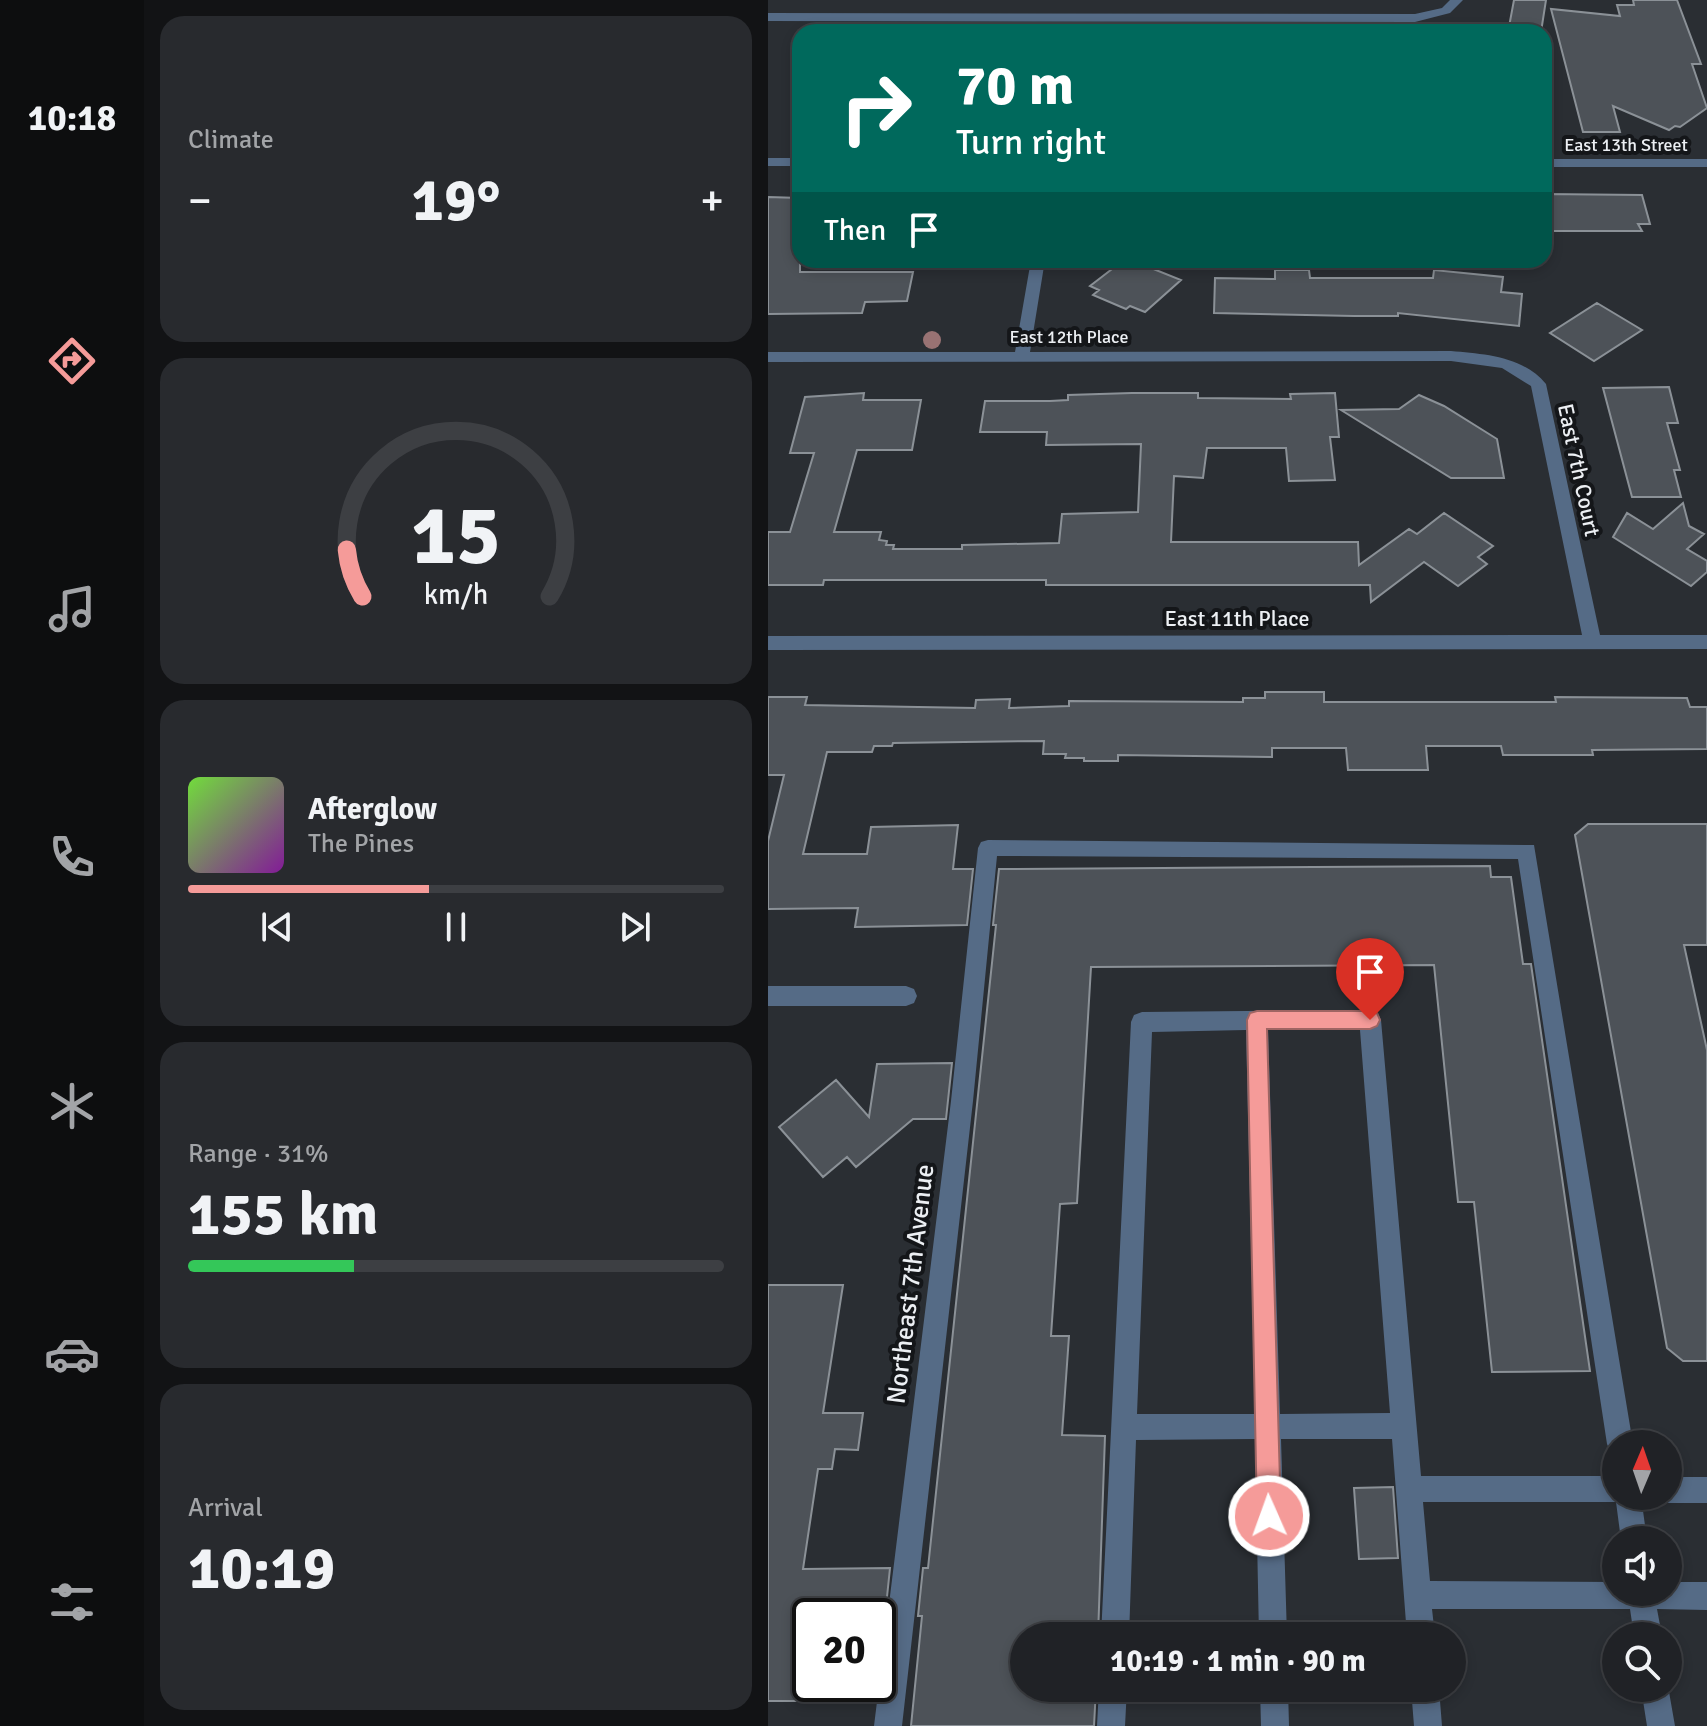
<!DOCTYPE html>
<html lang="en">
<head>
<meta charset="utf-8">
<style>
	:root { --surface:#202226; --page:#282a2e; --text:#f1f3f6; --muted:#a2a4a7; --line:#3d3f43; --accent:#f59b99 }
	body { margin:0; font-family:Signika,sans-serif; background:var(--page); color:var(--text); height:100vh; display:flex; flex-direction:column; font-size:30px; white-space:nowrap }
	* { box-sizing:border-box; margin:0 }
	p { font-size:26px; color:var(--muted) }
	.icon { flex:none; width:44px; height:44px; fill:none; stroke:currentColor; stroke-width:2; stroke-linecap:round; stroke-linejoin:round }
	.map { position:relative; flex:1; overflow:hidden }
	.details { display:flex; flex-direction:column; gap:16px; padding:16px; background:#121315; width:624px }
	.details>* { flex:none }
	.banner { position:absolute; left:24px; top:24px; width:760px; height:244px; border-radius:24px; box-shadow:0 4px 12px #0003,0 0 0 2px var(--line); background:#00695c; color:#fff; overflow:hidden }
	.needle { width:52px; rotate:2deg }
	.fabs { position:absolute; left:834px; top:1430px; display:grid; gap:16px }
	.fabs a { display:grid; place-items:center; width:80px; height:80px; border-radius:50%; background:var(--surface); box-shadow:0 4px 12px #0003,0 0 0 2px var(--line); font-size:40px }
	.speed { position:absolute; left:24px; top:1598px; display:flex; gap:16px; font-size:40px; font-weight:700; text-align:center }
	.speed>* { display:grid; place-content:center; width:104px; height:104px; border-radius:50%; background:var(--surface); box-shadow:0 4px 12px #0003,0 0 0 2px var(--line); line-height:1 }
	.speed .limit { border:4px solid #111; border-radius:12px; background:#fff; color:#111 }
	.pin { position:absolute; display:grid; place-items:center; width:68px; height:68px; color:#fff; margin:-82px -34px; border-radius:50% 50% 50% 0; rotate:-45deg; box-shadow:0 0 8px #0007 }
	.pin .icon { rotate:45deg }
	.me { position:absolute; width:88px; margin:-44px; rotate:358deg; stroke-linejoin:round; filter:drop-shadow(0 0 6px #0008) }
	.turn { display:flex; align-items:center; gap:28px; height:168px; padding:0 32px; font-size:36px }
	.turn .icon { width:104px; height:104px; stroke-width:2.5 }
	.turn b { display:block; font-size:56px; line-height:68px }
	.then { display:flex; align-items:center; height:76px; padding:0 32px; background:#0003; gap:16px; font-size:30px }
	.big { font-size:60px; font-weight:700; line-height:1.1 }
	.details .tile { flex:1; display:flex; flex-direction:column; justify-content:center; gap:12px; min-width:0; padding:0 28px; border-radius:24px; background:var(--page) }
	.details .dial { align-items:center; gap:0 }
	.dial svg { height:208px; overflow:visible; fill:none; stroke:var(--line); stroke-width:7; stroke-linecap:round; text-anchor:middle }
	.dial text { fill:var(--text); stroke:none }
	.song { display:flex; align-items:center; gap:24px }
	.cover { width:96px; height:96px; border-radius:12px; background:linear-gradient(135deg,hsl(100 70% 55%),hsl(290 70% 35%)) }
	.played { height:8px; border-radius:4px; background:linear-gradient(90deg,var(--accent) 45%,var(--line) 45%) }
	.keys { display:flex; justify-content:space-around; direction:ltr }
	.heat { display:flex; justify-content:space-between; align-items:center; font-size:44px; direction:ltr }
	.charge { height:12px; border-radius:6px; background:linear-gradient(90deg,#34c759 31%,var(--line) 0) }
	.trip { position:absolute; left:242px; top:1622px; width:456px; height:80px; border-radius:40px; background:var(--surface); box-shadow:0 4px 12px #0003,0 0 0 2px var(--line); font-weight:700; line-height:80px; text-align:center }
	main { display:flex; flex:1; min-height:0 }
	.tabs { display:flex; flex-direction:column; width:144px; justify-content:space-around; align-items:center; background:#0d0e0f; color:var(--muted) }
	.tabs .icon { width:56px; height:56px }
	.tabs .selected { color:var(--accent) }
	.tabs b { font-size:36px; color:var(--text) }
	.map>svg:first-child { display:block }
	.building { fill:#4d5258; stroke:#8b9197; stroke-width:2 }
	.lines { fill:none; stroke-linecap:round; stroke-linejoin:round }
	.minor { fill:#556b86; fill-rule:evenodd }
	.tree { fill:#987273 }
	.route { fill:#f59b99; stroke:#9f6563; stroke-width:2 }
	.labels { text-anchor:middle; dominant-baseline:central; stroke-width:8; stroke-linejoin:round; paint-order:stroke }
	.far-street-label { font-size:18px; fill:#eceff3; stroke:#141619 }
	.street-label { font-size:22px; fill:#eceff3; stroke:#141619 }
	.near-street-label { font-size:26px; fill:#eceff3; stroke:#141619 }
</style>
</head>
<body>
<main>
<nav class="tabs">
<b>10:18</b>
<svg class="icon selected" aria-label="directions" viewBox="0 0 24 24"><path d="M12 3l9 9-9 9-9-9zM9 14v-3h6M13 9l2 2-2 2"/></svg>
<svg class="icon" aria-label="music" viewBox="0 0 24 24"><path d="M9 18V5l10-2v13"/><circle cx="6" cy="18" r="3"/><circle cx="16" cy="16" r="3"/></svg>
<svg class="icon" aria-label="phone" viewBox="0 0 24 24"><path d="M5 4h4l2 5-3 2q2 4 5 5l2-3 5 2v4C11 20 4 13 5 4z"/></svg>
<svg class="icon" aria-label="climate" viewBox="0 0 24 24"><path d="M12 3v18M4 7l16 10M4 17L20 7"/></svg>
<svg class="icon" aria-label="car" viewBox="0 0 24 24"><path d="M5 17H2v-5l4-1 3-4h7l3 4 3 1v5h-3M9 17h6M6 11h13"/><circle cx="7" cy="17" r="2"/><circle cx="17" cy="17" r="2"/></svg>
<svg class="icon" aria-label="filters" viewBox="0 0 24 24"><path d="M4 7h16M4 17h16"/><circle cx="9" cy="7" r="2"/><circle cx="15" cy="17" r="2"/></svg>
</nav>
<section class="details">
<div class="tile"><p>Climate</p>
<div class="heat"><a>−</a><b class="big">19°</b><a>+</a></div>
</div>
<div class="tile dial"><svg viewBox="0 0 100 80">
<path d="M14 69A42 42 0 1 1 86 69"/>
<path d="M14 69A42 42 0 0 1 8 51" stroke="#f59b99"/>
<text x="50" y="56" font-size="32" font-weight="700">15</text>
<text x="50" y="72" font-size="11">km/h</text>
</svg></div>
<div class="tile">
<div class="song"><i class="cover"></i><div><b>Afterglow</b><p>The Pines</p></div></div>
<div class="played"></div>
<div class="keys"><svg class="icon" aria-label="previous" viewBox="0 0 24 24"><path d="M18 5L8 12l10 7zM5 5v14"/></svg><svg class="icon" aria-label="pause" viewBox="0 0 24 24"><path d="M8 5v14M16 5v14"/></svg><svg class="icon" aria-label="next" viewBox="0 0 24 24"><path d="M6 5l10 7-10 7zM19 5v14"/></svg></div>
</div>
<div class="tile"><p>Range · 31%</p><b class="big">155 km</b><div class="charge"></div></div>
<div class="tile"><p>Arrival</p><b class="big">10:19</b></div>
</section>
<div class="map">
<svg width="939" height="1726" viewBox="0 0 939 1726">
	<rect width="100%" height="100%" fill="#2a2e33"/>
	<path class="building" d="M 746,0 L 778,0 L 773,32 L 740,32 Z
		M 865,0 L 909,0 L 933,64 L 924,64 L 939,108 L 912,127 L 907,126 L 901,130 L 845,106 L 852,132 L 815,132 L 783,9 L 852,16 L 849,5 L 866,5 Z
		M 776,194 L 874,195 L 882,224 L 870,224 L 874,231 L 776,231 Z
		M 0,197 L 32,198 L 32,272 L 145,272 L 139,301 L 97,302 L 94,313 L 0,314 Z
		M 368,262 L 413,280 L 377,312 L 362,306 L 358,309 L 325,295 L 331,290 L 322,286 L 348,266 L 364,266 Z
		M 507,270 L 541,270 L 542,278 L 665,278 L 666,270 L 735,277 L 733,292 L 754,294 L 751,326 L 630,313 L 630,316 L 586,316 L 446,313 L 447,278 L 507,279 Z
		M 829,303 L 874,330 L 826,361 L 782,333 Z
		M 901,387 L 910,423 L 899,423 L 912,470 L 906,470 L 913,497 L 864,497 L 835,388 Z
		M 96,393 L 95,400 L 153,400 L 144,450 L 89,450 L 66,532 L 113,532 L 111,540 L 119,541 L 118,545 L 126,545 L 125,549 L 194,549 L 194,545 L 291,543 L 294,514 L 370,512 L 373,444 L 278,445 L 279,432 L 212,432 L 217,401 L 282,401 L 300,400 L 300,395 L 364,393 L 430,393 L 430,398 L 523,399 L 522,394 L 567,393 L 571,437 L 562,437 L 567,480 L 521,481 L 518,448 L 439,448 L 435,478 L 406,476 L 403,542 L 590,542 L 591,565 L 641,529 L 649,534 L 676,513 L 725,546 L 710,557 L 719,564 L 690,586 L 656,562 L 603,602 L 602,585 L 278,585 L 278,580 L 56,580 L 55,585 L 0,585 L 0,532 L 22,532 L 46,453 L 22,453 L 37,397 Z
		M 651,395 L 676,406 L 729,439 L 736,478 L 683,478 L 573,410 L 631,409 Z
		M 915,503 L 921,526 L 936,534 L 919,549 L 939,561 L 939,572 L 923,586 L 845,537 L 859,513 L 885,529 Z
		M 497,692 L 556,692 L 556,702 L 788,702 L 787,697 L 919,698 L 922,707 L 939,707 L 939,749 L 824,750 L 825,755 L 735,755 L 733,746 L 658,746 L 660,770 L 580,770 L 578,748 L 504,748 L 504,757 L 350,755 L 350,761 L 316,761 L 316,758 L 297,758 L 298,754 L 275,754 L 276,741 L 125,743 L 124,746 L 106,746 L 104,752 L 59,752 L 35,854 L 99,854 L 103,827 L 190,825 L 185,869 L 205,869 L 199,925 L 87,927 L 90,908 L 0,909 L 0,841 L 16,775 L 0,775 L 0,697 L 39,697 L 37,705 L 207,708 L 208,700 L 242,699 L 241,708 L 301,706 L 301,701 L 475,702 L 475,698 L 497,698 Z
		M 820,824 L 939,824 L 939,945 L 916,945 L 939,1050 L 939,1361 L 915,1361 L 899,1348 L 807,835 Z
		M 722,866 L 723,877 L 743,877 L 755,964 L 763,964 L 822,1371 L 724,1372 L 706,1202 L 690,1202 L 666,965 L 323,967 L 309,1203 L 292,1204 L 283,1336 L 301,1336 L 294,1435 L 337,1436 L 330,1636 L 256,1636 L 256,1688 L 328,1688 L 326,1726 L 143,1726 L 154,1616 L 150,1616 L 155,1568 L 160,1568 L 228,925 L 225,925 L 231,869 Z
		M 184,1063 L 178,1119 L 145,1119 L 88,1167 L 79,1157 L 55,1177 L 11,1127 L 68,1080 L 101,1117 L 109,1064 Z
		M 0,1285 L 75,1285 L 55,1413 L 95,1413 L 90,1450 L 67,1449 L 64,1469 L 50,1469 L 35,1569 L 122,1568 L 117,1616 L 42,1616 L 42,1701 L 0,1701 Z
		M 625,1487 L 630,1558 L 591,1559 L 586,1488 Z"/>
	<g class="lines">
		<path class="minor" d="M 682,0 L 695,0 L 682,13 L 647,22 L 0,21 L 0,13 L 647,14 L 674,8 Z
			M 0,158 L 32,158 L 32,166 L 0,166 Z
			M 776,159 L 939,159 L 939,167 L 776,167 Z
			M 263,260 L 277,260 L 262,352 L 683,351 C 716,354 755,356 778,384 L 832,635 L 939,635 L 939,649 L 0,650 L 0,636 L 814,635 L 763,386 L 734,368 L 683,361 L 0,362 L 0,352 L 247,352 Z
			M 220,840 L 766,845 L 865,1444 L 848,1444 L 848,1455 L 843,1453 L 839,1444 L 750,859 L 229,856 L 205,1101 L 134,1726 L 106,1726 L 183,1101 L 210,848 L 213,842 Z
			M 0,986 L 138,986 L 146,989 L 149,996 L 146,1003 L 138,1006 L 0,1006 Z
			M 602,1010 L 610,1013 L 613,1020 L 653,1476 L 848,1476 L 848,1496 L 873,1496 L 879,1540 L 853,1540 L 848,1502 L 655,1502 L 662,1581 L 848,1582 L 848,1592 L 900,1592 L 900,1582 L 939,1582 L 939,1610 L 889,1609 L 894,1636 L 866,1636 L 862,1609 L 664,1609 L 667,1636 L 639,1636 L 624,1439 L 513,1439 L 519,1636 L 491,1636 L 487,1439 L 368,1440 L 361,1636 L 333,1636 L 363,1022 L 366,1015 L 374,1012 ZM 478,1030 L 487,1414 L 369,1414 L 384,1032 ZM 500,1030 L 592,1030 L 622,1413 L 512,1414 Z
			M 900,1477 L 939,1477 L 939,1503 L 900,1503 L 891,1499 L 889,1496 L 900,1496 Z
			M 900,1686 L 907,1726 L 879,1726 L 873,1688 Z
			M 331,1688 L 359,1688 L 357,1726 L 329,1726 Z
			M 492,1688 L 520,1688 L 521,1726 L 493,1726 Z
			M 643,1688 L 671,1688 L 674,1726 L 646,1726 Z"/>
	</g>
	<circle class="tree" cx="164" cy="340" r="9"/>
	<path class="route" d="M 489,1011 L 602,1011 L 609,1013 L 612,1020 L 609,1026 L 602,1029 L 499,1029 L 513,1516 L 510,1525 L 501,1528 L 493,1525 L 489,1516 L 479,1020 L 482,1013 Z"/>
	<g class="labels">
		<g class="far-street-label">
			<text x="858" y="145">East 13th Street</text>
			<text x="301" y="337">East 12th Place</text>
		</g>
		<g class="street-label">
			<text transform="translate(811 470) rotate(78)">East 7th Court</text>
			<text x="469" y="618">East 11th Place</text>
		</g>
		<g class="near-street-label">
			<text transform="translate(143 1284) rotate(-83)">Northeast 7th Avenue</text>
		</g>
	</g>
</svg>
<div class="fabs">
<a><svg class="needle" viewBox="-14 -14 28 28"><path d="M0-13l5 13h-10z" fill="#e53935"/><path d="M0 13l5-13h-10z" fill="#a2a4a7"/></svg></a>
<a><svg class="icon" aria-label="sound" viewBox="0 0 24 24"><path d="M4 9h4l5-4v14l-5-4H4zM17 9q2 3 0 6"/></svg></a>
<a><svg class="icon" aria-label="search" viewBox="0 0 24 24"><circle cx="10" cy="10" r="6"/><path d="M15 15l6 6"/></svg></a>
</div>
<div class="speed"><div class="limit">20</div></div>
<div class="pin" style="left:602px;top:1020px;background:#d93025"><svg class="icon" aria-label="arrive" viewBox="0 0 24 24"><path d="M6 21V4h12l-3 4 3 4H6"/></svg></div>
<svg class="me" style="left:501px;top:1516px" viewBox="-20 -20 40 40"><circle r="17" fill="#f59b99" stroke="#fff" stroke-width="3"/><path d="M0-11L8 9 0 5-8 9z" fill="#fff"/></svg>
<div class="trip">10:19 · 1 min · 90 m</div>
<div class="banner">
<div class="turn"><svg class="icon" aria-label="right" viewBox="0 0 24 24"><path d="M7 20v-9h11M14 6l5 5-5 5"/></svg><div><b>70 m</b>Turn right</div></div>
<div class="then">Then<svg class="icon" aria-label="arrive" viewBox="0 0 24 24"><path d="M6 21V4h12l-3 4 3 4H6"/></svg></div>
</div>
</div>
</main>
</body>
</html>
